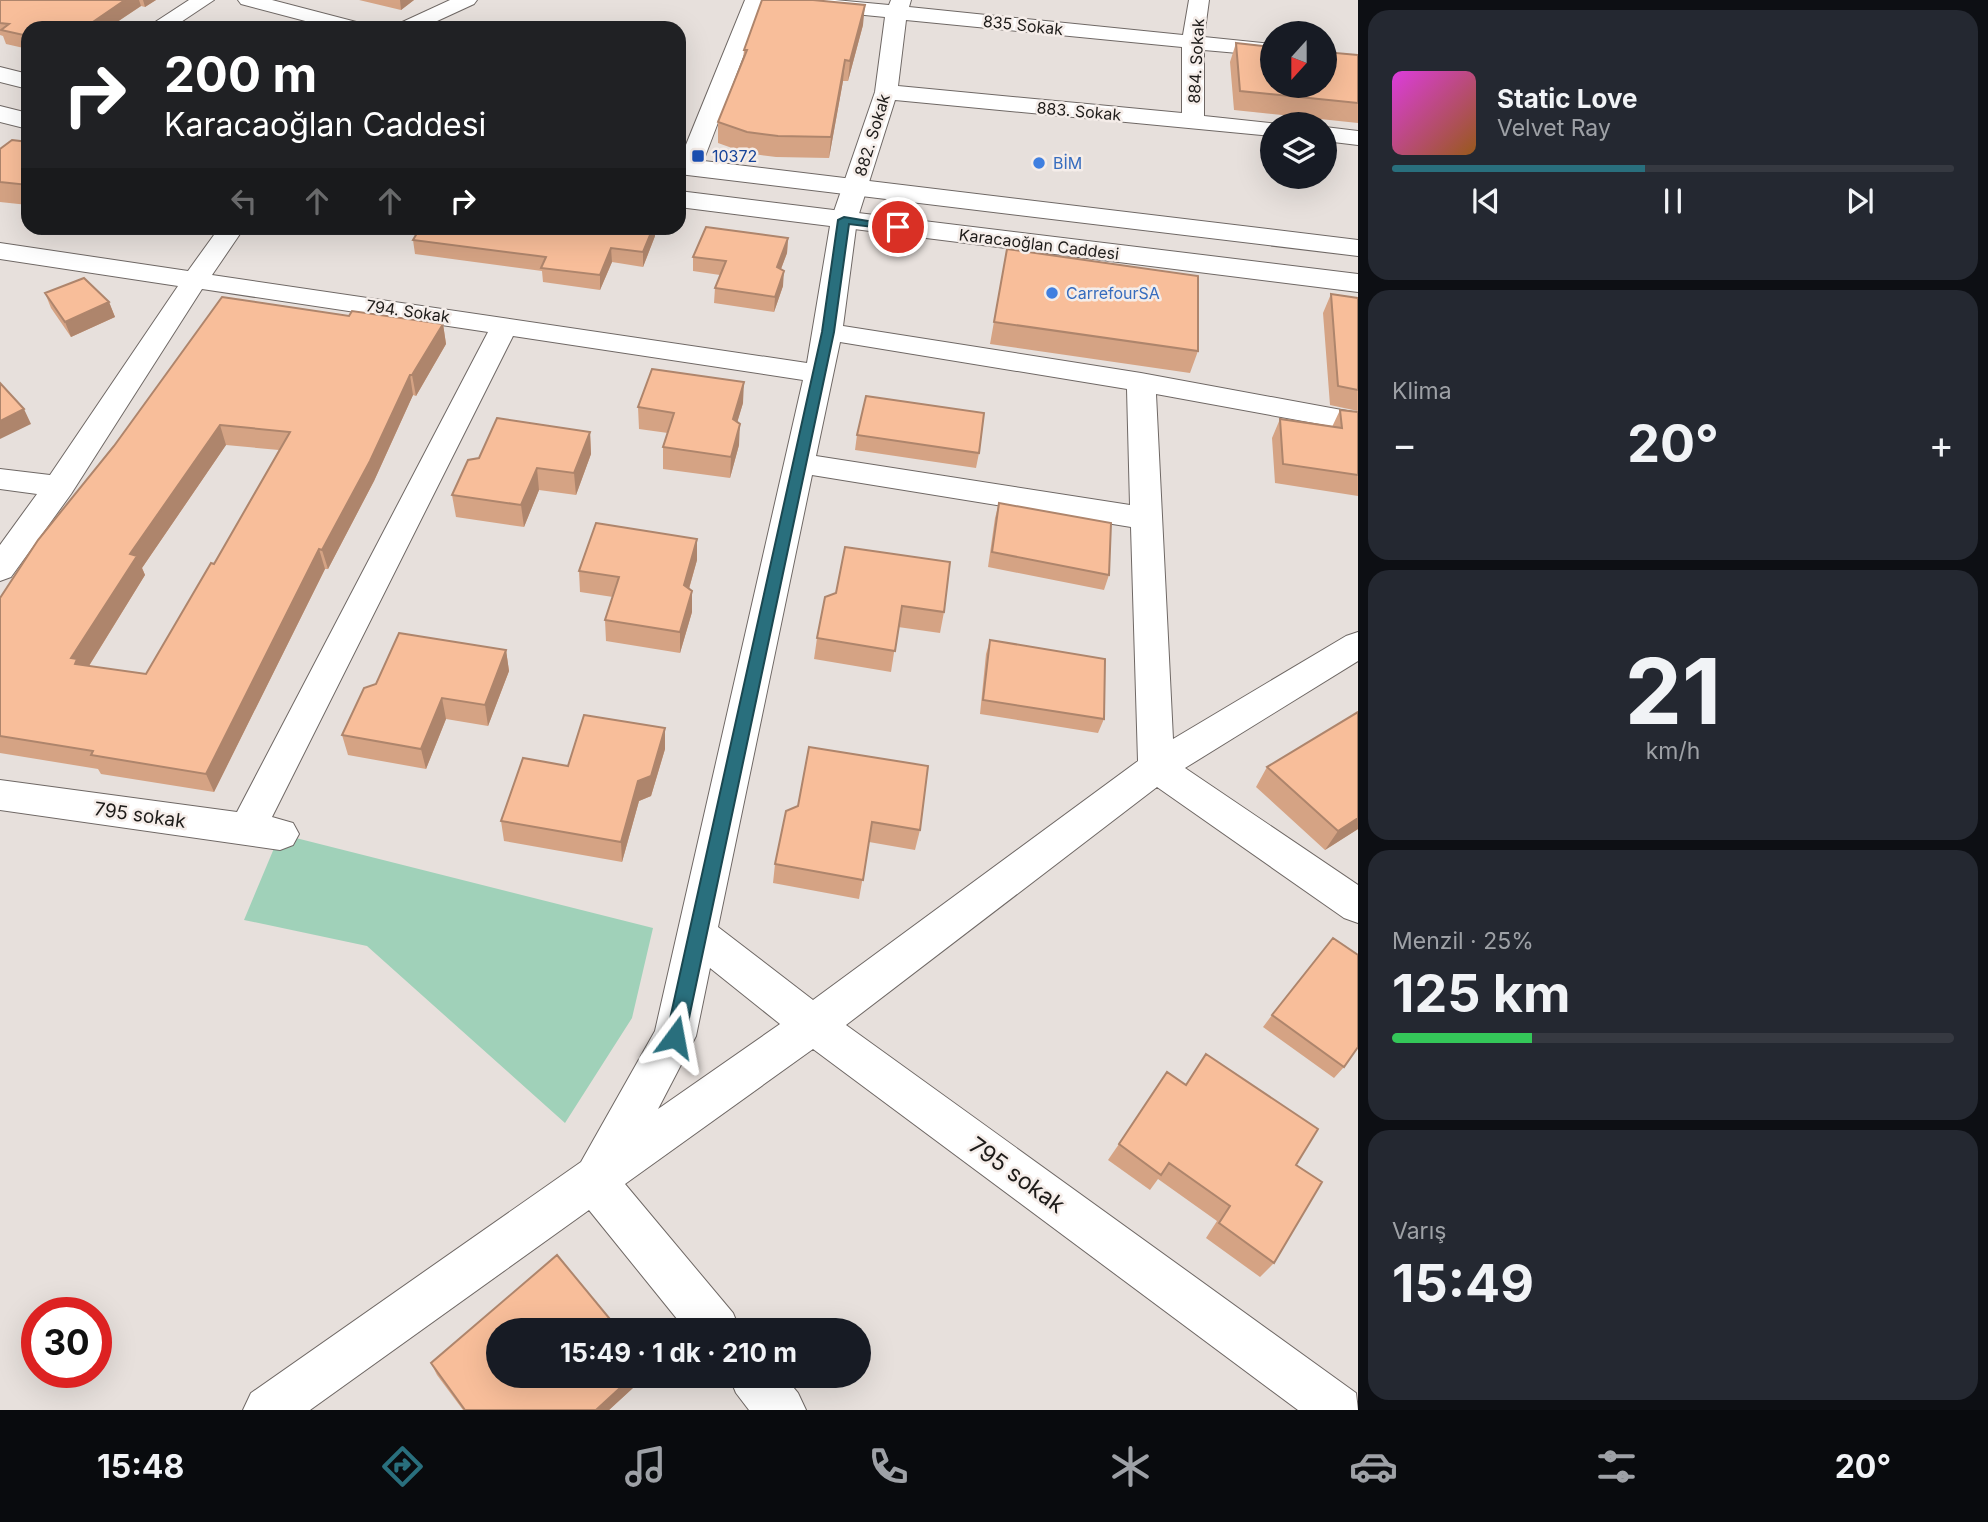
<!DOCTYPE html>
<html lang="tr">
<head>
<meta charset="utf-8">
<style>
	:root { --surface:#171b24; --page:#242831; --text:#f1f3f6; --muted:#9ea1a6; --line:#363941; --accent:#296f7d }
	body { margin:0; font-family:Inter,sans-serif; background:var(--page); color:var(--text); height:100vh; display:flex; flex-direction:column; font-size:26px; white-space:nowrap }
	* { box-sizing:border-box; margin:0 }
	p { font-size:23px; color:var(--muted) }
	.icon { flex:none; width:38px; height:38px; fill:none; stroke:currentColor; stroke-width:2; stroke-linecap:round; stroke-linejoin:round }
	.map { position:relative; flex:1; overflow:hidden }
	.side { display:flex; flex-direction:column; gap:10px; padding:10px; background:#0d0f14; width:630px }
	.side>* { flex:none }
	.guide { position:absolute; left:21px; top:21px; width:665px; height:214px; border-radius:21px; box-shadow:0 7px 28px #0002; background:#202124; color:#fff; overflow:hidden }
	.needle { width:46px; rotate:201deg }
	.fabs { position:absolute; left:1260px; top:21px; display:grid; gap:14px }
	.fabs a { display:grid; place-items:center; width:77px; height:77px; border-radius:50%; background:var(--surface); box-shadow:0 7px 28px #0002; font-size:35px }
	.speed { position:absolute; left:21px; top:1297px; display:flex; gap:14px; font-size:35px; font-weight:700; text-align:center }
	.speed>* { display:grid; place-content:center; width:91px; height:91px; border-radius:50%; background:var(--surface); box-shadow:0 7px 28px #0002; line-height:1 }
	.speed .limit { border:10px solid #d22; background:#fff; color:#111 }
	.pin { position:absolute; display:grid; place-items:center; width:60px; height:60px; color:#fff; margin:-30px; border:4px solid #fff; border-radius:50%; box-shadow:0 2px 7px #0007 }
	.me { position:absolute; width:77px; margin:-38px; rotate:13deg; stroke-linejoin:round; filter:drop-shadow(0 0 5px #0008) }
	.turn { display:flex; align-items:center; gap:24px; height:147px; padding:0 28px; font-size:32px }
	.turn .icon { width:91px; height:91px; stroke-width:2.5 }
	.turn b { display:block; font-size:49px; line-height:60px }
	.lanes { display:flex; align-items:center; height:66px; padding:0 28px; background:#0003; justify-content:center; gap:35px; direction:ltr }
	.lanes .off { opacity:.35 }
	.big { font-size:52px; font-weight:700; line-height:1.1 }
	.side .widget { flex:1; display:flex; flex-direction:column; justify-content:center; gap:10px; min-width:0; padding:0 24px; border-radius:21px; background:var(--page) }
	.side .dial { align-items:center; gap:0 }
	.dial b { font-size:91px; line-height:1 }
	.song { display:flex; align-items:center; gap:21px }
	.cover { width:84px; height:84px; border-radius:10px; background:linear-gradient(135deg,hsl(300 70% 55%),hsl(30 70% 35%)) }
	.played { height:7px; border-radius:4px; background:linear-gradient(90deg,var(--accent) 45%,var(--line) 45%) }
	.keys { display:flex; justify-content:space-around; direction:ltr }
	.heat { display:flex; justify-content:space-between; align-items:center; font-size:38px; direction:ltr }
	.charge { height:10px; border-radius:5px; background:linear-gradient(90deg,#34c759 25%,var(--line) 0) }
	.trip { position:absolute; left:486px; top:1318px; width:385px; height:70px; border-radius:35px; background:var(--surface); box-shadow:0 7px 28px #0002; font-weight:700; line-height:70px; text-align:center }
	.tabs { display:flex; height:112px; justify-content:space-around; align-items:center; background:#090b0e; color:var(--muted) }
	.tabs .icon { width:49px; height:49px }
	.tabs .on { color:var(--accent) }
	.tabs b { font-size:32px; color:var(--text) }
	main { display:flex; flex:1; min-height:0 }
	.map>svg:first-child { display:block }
	.green { fill:#a0d1b9 }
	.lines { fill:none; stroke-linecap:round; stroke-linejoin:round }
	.minor-casing { stroke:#6f6865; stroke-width:2 }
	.primary-casing { stroke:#6f6865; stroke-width:2 }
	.minor { fill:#fff; fill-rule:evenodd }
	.primary { fill:#fff; fill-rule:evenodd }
	.wall { fill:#d5a384; fill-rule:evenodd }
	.shaded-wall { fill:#ae856c }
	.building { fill:#f8be9a; stroke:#ae856c; stroke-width:2; fill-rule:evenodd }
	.route { fill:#296f7d; stroke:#1b4851; stroke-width:2 }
	.transit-dot { fill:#1a4fb4; stroke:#f5ede9; stroke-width:2.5 }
	.shop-dot { fill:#3f7fe0; stroke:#f5ede9; stroke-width:2.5 }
	.labels { text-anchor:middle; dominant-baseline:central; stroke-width:5; stroke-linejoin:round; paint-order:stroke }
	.far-street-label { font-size:16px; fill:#1d1b19; stroke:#f5ede9 }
	.far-transit-label { font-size:16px; fill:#164399; stroke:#f5ede9; text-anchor:start }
	.far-shop-label { font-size:16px; fill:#366cbe; stroke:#f5ede9; text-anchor:start }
	.street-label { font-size:19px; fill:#1d1b19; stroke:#f5ede9 }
	.near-street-label { font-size:23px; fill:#1d1b19; stroke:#f5ede9 }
</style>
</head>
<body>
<main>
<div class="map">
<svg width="1358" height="1410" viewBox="0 0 1358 1410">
	<rect width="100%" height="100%" fill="#e7e0dc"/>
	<path class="green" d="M 280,834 L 653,928 L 632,1018 L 565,1123 L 367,946 L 244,920 Z"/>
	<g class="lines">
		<defs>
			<path id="minor" d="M 189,0 L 214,0 L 172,28 L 146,28 Z
				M 238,0 L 272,0 L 364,24 L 368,28 L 332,28 L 241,4 Z
				M 450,0 L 477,0 L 474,4 L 422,28 L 394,28 L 398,24 Z
				M 745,0 L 835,0 L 889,5 L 891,0 L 911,0 L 909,7 L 1183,35 L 1189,0 L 1209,0 L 1204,37 L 1272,44 L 1272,56 L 1204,50 L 1204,116 L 1280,124 L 1272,124 L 1272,136 L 895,100 L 857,220 L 843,326 L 1141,373 L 1358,413 L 1358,431 L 1156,394 L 1173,739 L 1346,636 L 1358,632 L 1358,661 L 1185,768 L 1358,885 L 1358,923 L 1344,918 L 1157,787 L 846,1025 L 1356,1393 L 1358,1410 L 1298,1410 L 813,1049 L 625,1184 L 733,1313 L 740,1330 L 686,1330 L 589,1210 L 310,1410 L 243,1410 L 251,1393 L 581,1162 L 655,1031 L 803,380 L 513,336 L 272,817 L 293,823 L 299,834 L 293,845 L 280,850 L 0,810 L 0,780 L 237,812 L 488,332 L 202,289 L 71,494 L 11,577 L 0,581 L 0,545 L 37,494 L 0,489 L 0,469 L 50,475 L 178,286 L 0,259 L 0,243 L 188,271 L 219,228 L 244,228 L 212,275 L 807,363 L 831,220 L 875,92 L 885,17 L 773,6 L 764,2 L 701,167 L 697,172 L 681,172 L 679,162 ZM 906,20 L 1182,47 L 1182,113 L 898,86 ZM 840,342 L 1127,389 L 1130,505 L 816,456 ZM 812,475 L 1131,527 L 1138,761 L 813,1000 L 718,927 ZM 710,968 L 780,1024 L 658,1109 L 696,1036 Z
				M 1325,127 L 1358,131 L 1358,145 L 1325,141 Z
				M 729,1376 L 784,1376 L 798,1393 L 806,1410 L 749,1410 L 736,1393 Z"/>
			<path id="primary" d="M 0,67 L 28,74 L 28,89 L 0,82 Z
				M 0,106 L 28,113 L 28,129 L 0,122 Z
				M 679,158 L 1358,240 L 1358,256 L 679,174 Z
				M 679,191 L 1358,274 L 1358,292 L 679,207 Z"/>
		</defs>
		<use href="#minor" class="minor-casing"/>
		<use href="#primary" class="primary-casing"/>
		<use href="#minor" class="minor"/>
		<use href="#primary" class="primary"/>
	</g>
	<path class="wall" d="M 0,0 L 156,0 L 145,7 L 141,6 L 108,28 L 28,28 L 28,49 L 6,44 L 3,36 L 0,35 Z
		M 359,0 L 414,0 L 401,10 Z
		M 863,25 L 848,81 L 843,81 L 829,158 L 776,157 L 746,153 L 718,143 L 718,122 L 743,60 L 744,50 Z
		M 1236,43 L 1358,55 L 1358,123 L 1234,110 L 1230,62 Z
		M 28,142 L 28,205 L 0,202 L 0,149 Z
		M 420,228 L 655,228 L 655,236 L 643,267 L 612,262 L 600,290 L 543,282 L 542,271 L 415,254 L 413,240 Z
		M 788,238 L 787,253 L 781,269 L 783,286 L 774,312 L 714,303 L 715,288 L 720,275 L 693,271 L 693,257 Z
		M 1007,249 L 1198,351 L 1190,373 L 990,344 Z
		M 45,293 L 109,302 L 115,317 L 71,337 L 51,308 Z
		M 1331,294 L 1358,298 L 1358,411 L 1330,405 L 1323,313 Z
		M 349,316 L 443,324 L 446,344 L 416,396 L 413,395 L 374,481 L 328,569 L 325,569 L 214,792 L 101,774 L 98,769 L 0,753 L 0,598 ZM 226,445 L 279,450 L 214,564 L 146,674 L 89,666 L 145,575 L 142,568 Z
		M 743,403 L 737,422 L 739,445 L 730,478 L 663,469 L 663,447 L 668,433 L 639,429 L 638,407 Z
		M 1340,410 L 1358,412 L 1358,496 L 1275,483 L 1272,438 L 1280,419 L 1332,427 Z
		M 590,432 L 591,454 L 576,495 L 539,490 L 524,527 L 456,517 L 452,495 Z
		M 857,435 L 979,453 L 976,468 L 855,450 Z
		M 999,503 L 1109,575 L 1104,590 L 988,567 L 995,518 Z
		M 697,539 L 697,560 L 689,589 L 692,612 L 680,653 L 606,641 L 605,620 L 613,597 L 580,592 L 579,571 Z
		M 836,593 L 944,612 L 940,633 L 898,627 L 891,672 L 814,659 L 817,638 Z
		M 990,640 L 1104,719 L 1098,733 L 980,714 L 986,654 Z
		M 506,650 L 509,671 L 488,726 L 446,719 L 426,769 L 348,755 L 342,735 Z
		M 1358,712 L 1358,829 L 1325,850 L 1256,787 L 1267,767 Z
		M 665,728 L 665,749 L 651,796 L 639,801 L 622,862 L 504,841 L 501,821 L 568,766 Z
		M 798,806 L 920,830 L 915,850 L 869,842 L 859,899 L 773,883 L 775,864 Z
		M 1272,1015 L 1344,1067 L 1334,1078 L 1263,1027 Z
		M 1119,1144 L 1296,1165 L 1274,1263 L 1260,1277 L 1206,1238 L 1217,1221 L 1158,1179 L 1150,1190 L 1108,1160 Z
		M 431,1363 L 499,1376 L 646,1376 L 609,1410 L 463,1410 L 437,1375 Z"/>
	<path class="shaded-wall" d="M 125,0 L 139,0 L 141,6 L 108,28 L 84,28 Z
		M 143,0 L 156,0 L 145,7 Z
		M 400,0 L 414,0 L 401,10 Z
		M 865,5 L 863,25 L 848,81 L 850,61 Z
		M 845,60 L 843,81 L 829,158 L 831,137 Z
		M 653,228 L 655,228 L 655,236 L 643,267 L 643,252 Z
		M 788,238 L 787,253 L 776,282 L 777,267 Z
		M 611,248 L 612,262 L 600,290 L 600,275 Z
		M 784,271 L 783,286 L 774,312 L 775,297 Z
		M 109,302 L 115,317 L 71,337 L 65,322 Z
		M 443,324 L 446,344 L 416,396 L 412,375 Z
		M 410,375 L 413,395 L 374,481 L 328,569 L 322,550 Z
		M 744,382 L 743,403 L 732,440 L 733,419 Z
		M 24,409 L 31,424 L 0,439 L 0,421 Z
		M 740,424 L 739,445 L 730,478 L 731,457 Z
		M 220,425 L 226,445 L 142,568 L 145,575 L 82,677 L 71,658 L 130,554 Z
		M 590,432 L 591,454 L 576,495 L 574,473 Z
		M 537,468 L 539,490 L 524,527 L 521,505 Z
		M 697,539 L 697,560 L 684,606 L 684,585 Z
		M 319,549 L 325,569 L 214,792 L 206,774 Z
		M 692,591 L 692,612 L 680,653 L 680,632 Z
		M 506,650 L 509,671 L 488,726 L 485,705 Z
		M 442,698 L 446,719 L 426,769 L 421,749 Z
		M 665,728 L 665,749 L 651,796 L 639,801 L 622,862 L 621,842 L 638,781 Z
		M 1358,818 L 1358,829 L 1325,850 L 1338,831 Z
		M 633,1376 L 646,1376 L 609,1410 L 596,1410 Z"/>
	<path class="building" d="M 0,0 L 125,0 L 84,28 L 28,28 L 28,36 L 1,30 L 9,24 L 0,23 Z
		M 762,0 L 813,0 L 865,5 L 850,61 L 845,60 L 831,137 L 778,136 L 747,132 L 718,122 L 747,50 L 744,50 Z
		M 1236,43 L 1272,47 L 1272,86 L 1325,86 L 1325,52 L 1358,55 L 1358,103 L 1240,91 Z
		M 12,140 L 28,142 L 28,185 L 0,182 L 0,149 Z
		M 706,227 L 788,238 L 777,267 L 784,271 L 775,297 L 715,288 L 726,261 L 693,257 Z
		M 420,228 L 653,228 L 643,252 L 611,248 L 600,275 L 541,268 L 546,257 L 413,240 Z
		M 1007,249 L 1198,276 L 1198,351 L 994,322 Z
		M 84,278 L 109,302 L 65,322 L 45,293 Z
		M 1331,294 L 1358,298 L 1358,390 L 1338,386 Z
		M 222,297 L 349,316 L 352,311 L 443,324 L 412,375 L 410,375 L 370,461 L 322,550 L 319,549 L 206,774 L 91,755 L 93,751 L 0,736 L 0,598 L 38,540 L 114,446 ZM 220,425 L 290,432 L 214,564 L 211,563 L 146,674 L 75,664 L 77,659 L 71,658 L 137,556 L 130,554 Z
		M 652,369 L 744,382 L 733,419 L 740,424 L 731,457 L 663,447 L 674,413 L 638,407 Z
		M 0,383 L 24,409 L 0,421 Z
		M 866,396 L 984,413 L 979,453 L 857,435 Z
		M 1340,410 L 1358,412 L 1358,475 L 1283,464 L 1280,419 L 1342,428 Z
		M 497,418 L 590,432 L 574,473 L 537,468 L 521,505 L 452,495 L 468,460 L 479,458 Z
		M 999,503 L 1111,523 L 1109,575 L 992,552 Z
		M 596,523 L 697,539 L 684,585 L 692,591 L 680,632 L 605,620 L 619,577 L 579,571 Z
		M 845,547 L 950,562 L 944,612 L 902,606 L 895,651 L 817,638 L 825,597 L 836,593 Z
		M 399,633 L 506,650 L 485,705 L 442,698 L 421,749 L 342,735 L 364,688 L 376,684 Z
		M 990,640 L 1105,659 L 1104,719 L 983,700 Z
		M 1358,712 L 1358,818 L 1338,831 L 1267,767 Z
		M 584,715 L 665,728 L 651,776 L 638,781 L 621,842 L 501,821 L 523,758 L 568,766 Z
		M 809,747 L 928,766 L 920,830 L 872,822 L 863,880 L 775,864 L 786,811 L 798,806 Z
		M 1333,938 L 1358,955 L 1358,1047 L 1344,1067 L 1272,1015 Z
		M 1206,1054 L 1318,1129 L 1296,1165 L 1322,1182 L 1274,1263 L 1219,1223 L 1230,1206 L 1169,1163 L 1161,1175 L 1119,1144 L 1167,1072 L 1186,1085 Z
		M 557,1255 L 619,1330 L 499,1330 L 499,1376 L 633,1376 L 596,1410 L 465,1410 L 431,1363 Z"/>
	<path class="route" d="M 844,217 L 904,227 L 898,230 L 849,224 L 834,332 L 685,1037 L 682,1043 L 675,1045 L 669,1043 L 666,1037 L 822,332 L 838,220 Z"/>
	<rect class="transit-dot" x="691" y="149" width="14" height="14" rx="3.5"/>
	<g class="shop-dot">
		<circle cx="1039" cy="163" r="7"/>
		<circle cx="1052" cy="293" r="7"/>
	</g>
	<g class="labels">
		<g class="far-street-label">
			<text transform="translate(1023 25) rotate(6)">835 Sokak</text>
			<text transform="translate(1196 61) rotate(-87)">884. Sokak</text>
			<text transform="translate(1079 111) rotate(5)">883. Sokak</text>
			<text transform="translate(872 135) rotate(-73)">882. Sokak</text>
			<text transform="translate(1039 244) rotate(7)">Karacaoğlan Caddesi</text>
			<text transform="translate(408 311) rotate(8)">794. Sokak</text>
		</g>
		<g class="far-transit-label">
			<text x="712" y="156">10372</text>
		</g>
		<g class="far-shop-label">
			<text x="1053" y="163">BİM</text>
			<text x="1066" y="293">CarrefourSA</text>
		</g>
		<g class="street-label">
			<text transform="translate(140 815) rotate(8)">795 sokak</text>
		</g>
		<g class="near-street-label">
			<text transform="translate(1017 1175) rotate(36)">795 sokak</text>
		</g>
	</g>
</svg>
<div class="fabs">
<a><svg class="needle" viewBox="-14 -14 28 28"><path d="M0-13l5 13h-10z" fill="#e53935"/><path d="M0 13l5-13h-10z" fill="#9ea1a6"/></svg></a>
<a><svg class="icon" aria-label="layers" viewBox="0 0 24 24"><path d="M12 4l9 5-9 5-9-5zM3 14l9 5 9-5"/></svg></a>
</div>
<div class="speed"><div class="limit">30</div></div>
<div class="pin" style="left:898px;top:227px;background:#d93025"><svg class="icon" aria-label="arrive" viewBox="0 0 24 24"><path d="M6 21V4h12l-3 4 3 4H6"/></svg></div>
<svg class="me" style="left:675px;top:1037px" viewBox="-20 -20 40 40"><path d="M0-17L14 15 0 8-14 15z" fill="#296f7d" stroke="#fff" stroke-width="4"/></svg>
<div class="trip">15:49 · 1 dk · 210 m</div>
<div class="guide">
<div class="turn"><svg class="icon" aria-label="right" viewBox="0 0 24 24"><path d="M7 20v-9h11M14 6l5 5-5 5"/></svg><div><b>200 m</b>Karacaoğlan Caddesi</div></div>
<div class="lanes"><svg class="icon off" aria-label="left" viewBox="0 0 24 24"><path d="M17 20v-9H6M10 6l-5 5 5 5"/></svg><svg class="icon off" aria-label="ahead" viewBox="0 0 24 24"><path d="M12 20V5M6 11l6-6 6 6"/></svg><svg class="icon off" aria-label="ahead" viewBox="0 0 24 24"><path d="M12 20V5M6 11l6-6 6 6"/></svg><svg class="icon" aria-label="right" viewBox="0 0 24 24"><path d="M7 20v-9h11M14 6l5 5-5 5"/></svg></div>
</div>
</div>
<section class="side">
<div class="widget">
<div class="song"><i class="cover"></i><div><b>Static Love</b><p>Velvet Ray</p></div></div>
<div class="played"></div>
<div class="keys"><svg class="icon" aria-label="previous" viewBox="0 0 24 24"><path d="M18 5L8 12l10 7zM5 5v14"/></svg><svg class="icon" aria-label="pause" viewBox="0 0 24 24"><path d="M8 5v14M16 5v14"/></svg><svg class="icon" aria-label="next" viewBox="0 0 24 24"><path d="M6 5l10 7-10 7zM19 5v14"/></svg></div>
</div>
<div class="widget"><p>Klima</p>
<div class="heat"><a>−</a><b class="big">20°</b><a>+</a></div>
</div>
<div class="widget dial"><b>21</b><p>km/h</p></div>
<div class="widget"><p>Menzil · 25%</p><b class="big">125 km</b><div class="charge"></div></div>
<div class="widget"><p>Varış</p><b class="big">15:49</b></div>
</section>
</main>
<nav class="tabs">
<b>15:48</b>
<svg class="icon on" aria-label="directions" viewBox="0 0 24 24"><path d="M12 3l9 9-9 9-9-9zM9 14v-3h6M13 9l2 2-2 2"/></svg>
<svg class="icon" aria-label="music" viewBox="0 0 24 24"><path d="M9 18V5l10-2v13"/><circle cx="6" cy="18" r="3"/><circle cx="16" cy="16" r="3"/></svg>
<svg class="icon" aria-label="phone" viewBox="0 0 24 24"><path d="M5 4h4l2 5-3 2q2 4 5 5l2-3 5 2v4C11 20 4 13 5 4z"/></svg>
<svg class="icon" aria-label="climate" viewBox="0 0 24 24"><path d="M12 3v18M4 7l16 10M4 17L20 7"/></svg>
<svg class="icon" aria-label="car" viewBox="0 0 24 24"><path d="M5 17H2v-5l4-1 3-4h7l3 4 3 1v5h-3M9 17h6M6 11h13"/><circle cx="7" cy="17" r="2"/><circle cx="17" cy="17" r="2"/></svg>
<svg class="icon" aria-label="filters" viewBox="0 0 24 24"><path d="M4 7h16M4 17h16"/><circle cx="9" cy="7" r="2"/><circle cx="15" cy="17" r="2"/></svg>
<b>20°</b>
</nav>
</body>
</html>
